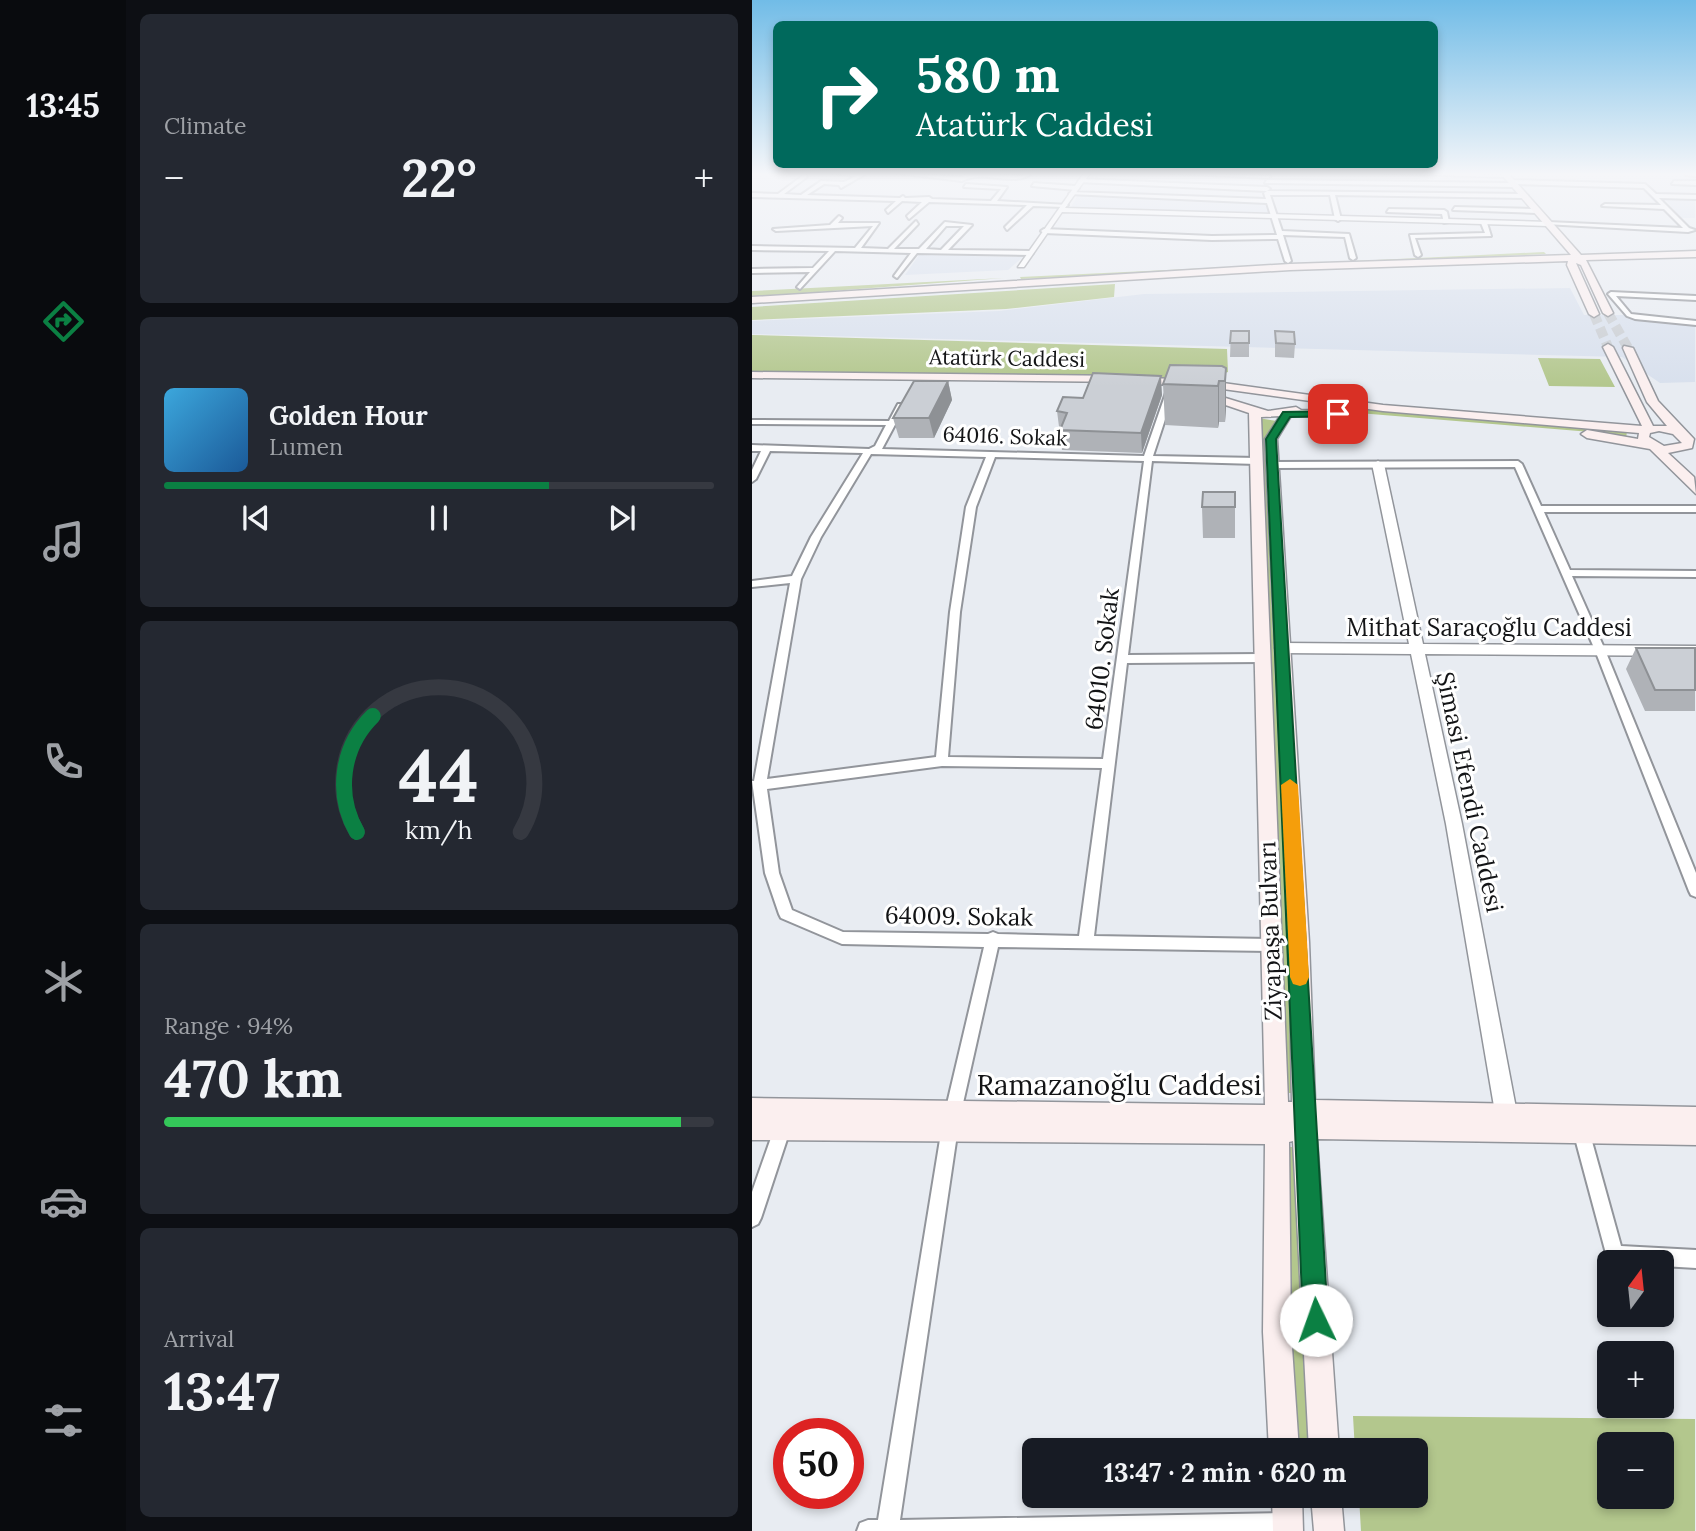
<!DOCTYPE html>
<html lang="en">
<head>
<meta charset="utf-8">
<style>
	:root { --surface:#171b24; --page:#242831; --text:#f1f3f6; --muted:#9ea1a6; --line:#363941; --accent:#0b8043 }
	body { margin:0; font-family:Lora,serif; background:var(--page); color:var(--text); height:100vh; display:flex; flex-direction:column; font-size:26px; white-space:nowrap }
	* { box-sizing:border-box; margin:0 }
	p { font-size:23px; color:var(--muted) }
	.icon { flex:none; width:38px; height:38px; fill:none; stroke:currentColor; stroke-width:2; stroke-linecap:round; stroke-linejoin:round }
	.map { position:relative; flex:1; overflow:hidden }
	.details { display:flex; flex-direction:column; gap:14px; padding:14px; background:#0d0f14; width:626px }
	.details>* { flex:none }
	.banner { position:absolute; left:21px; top:21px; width:665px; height:147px; border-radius:10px; box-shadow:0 4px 10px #0003; background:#00695c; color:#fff; overflow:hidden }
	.needle { width:46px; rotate:15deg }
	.buttons { position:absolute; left:845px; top:1250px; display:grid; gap:14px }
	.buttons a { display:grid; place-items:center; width:77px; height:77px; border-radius:10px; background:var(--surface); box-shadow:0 4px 10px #0003; font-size:35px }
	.speed { position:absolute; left:21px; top:1418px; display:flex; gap:14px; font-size:35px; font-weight:700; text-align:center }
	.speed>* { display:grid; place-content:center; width:91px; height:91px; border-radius:50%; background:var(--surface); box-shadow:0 4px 10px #0003; line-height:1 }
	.speed .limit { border:10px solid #d22; background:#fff; color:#111 }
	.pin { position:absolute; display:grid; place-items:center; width:60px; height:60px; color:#fff; margin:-30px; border-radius:14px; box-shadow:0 4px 10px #0006 }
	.me { position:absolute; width:77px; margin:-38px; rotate:357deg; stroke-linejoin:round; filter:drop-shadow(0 0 5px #0008) }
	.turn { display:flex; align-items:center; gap:24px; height:147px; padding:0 28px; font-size:32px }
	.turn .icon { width:91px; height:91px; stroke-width:2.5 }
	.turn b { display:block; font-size:49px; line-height:60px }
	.big { font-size:52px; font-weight:700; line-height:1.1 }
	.details .tile { flex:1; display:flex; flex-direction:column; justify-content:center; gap:10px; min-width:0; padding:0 24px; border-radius:10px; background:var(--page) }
	.details .dial { align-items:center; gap:0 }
	.dial svg { height:182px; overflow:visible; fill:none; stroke:var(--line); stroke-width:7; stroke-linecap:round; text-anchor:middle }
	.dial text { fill:var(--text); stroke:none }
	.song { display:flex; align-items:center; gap:21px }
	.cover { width:84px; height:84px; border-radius:10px; background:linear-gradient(135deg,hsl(200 70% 55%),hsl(210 70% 35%)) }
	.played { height:7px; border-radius:4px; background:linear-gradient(90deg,var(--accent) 70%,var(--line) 70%) }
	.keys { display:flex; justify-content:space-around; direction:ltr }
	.heat { display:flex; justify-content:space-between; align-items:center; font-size:38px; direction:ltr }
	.charge { height:10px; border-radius:5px; background:linear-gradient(90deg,#34c759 94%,var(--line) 0) }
	.trip { position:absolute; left:270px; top:1438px; width:406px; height:70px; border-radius:10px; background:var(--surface); box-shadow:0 4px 10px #0003; font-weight:700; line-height:70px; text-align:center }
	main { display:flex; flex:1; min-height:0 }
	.dock { display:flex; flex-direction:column; width:126px; justify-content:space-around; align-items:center; background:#090b0e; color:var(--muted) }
	.dock .icon { width:49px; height:49px }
	.dock .current { color:var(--accent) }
	.dock b { font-size:32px; color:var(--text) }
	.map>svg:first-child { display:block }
	.built { fill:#d8e0ed }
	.green { fill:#b3c78d; fill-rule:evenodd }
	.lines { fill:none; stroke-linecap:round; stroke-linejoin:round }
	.secondary-tunnel { stroke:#c8ccd1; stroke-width:10; stroke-dasharray:10 5; stroke-linecap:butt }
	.minor-casing { stroke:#92959b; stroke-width:4 }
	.tertiary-casing { stroke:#92959b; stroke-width:3 }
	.secondary-casing { stroke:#92959b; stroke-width:3 }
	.primary-casing { stroke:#a58b8a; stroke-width:4 }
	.minor { fill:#fff; fill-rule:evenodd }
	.tertiary { fill:#fff; fill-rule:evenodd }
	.secondary { fill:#fbefef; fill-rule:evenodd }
	.primary { fill:#f8e0df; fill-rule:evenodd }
	.wall { fill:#afb2b7 }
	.shaded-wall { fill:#8e9195 }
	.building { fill:#cbcfd5; stroke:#8e9195; stroke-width:2 }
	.route { fill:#0b8043; stroke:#07532c; stroke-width:2 }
	.slow { fill:#f59e0b }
	.labels { text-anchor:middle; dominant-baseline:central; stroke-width:6; stroke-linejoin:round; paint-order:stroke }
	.far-street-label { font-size:21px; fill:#131416; stroke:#fff }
	.street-label { font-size:24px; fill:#131416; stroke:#fff }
	.near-street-label { font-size:28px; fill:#131416; stroke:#fff }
</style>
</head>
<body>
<main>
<nav class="dock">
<b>13:45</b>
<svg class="icon current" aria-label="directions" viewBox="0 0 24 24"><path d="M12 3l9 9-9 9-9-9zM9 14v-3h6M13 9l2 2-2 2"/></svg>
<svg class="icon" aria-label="music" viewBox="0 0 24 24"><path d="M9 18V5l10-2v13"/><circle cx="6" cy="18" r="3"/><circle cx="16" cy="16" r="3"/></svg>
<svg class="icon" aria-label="phone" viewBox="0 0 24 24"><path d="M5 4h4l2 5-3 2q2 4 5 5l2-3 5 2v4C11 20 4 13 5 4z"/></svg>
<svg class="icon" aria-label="climate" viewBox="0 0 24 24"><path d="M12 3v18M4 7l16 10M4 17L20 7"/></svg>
<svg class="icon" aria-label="car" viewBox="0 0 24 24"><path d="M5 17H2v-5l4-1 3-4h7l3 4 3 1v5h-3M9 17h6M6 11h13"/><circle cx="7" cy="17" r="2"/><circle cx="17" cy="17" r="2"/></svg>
<svg class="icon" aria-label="filters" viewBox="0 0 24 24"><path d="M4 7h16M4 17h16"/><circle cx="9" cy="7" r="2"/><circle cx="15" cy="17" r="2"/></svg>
</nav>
<section class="details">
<div class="tile"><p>Climate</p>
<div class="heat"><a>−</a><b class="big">22°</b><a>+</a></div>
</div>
<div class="tile">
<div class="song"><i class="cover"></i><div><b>Golden Hour</b><p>Lumen</p></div></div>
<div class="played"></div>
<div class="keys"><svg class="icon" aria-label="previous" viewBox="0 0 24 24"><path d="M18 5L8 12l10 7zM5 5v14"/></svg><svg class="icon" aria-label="pause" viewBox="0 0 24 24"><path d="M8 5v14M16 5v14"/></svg><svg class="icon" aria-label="next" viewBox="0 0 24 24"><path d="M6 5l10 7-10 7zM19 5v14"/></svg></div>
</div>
<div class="tile dial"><svg viewBox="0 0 100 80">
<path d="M14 69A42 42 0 1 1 86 69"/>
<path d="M14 69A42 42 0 0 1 21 18" stroke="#0b8043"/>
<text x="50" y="56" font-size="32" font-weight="700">44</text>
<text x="50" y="72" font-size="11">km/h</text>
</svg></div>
<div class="tile"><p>Range · 94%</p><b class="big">470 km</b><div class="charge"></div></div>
<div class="tile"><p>Arrival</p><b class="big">13:47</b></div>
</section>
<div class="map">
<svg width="944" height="1531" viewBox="0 0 944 1531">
	<rect width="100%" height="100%" fill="#e8ecf2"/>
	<path class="built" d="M 326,195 L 513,203 L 518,217 L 318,209 Z
		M 912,198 L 943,198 L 943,218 L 929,218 Z
		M 167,255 L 271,257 L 256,270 L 153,275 Z
		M 818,288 L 832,315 L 873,315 L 943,325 L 943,382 L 908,383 L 870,357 L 0,334 L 0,321 L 247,311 L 392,294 Z"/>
	<path class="green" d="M 792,252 L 794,254 L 269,279 L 268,277 Z
		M 252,278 L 0,297 L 0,291 Z
		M 363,284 L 362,297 L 254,309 L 0,320 L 0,307 Z
		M 0,335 L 475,349 L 476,372 C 428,388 361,376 311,375 C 207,373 104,374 0,373 Z
		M 786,358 L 848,359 L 863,387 L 797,386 Z
		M 560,401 L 624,410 L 875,430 L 874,440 L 839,432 L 558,409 Z
		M 506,418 L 525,421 L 512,440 L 542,1093 L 531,1093 Z
		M 532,1147 L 543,1147 L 558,1451 L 541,1451 Z
		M 601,1416 L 943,1419 L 943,1531 L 609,1531 L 607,1496 L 663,1496 L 663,1451 L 603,1451 ZM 858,1444 L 910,1444 L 910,1496 L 858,1496 Z"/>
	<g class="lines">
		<path class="secondary-tunnel" d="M 856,313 L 876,348
			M 842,314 L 856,347"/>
		<defs>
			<path id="minor" d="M 80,173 L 115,173 L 89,188 L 87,185 L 72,184 L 55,195 L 148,198 L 151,196 L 153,198 L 177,197 L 180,199 L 239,201 L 249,189 L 212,187 L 214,184 L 255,187 L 245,201 L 316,205 L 313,207 L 281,206 L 255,230 L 253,227 L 275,205 L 177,202 L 157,219 L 155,216 L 170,202 L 150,201 L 136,213 L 134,210 L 144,201 L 0,197 L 0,193 L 26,194 L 53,174 L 55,177 L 32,194 L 49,195 L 69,181 L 92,182 L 104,176 Z
				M 143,173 L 209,177 L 216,173 L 270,176 L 275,173 L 280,173 C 262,188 233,169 210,181 Z
				M 418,173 L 519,176 L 516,178 Z
				M 632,173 L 756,175 L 753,177 Z
				M 328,179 L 515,187 L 518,189 L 515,191 L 326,182 Z
				M 515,180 L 760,183 L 757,182 L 760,180 L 893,184 L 904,194 L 944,195 L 944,199 L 907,198 L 937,228 L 943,230 L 936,232 L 793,224 L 796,222 L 931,228 L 912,209 L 850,206 L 853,204 L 909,205 L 892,188 L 764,184 L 766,185 L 763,187 L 513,183 Z
				M 922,181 L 944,181 L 944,185 L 920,184 Z
				M 282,183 L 324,186 L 327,188 L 324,190 L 280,186 Z
				M 515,191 L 773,194 L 776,196 L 773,198 L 583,195 L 589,219 L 586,221 L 583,219 L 578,195 L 518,195 L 530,231 L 597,234 L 604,258 L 601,260 L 598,258 L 593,237 L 531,235 L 539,261 L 536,263 L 533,261 L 526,239 L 460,240 L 292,233 L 289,231 L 292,229 L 460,236 L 525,235 L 515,203 L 317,194 L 320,192 L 514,199 L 512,193 Z
				M 703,207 L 785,209 L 788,211 L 785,213 L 701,210 Z
				M 637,209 L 692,210 L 695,212 L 697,222 L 692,223 L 690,214 L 635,212 Z
				M 87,216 L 90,218 L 86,223 L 127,223 L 109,248 L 136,249 L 164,221 L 166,224 L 142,249 L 167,249 L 193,222 L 220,225 L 196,250 L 278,251 L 281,253 L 278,255 L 165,253 L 145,278 L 142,276 L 159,253 L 83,251 L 48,289 L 45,287 L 58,272 L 0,273 L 0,269 L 61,268 L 77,251 L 0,250 L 0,246 L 103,248 L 121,226 L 24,231 L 21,229 L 78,225 ZM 194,226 L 212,226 L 189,250 L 174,249 Z
				M 732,221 L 735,223 L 739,236 L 663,238 L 669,255 L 666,257 L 663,255 L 658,235 L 733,233 L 729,223 Z
				M 859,292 L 944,296 L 944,300 L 864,296 L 879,314 L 944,321 L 944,325 L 883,319 L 875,316 L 856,294 Z
				M 415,390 L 422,392 L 401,456 L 505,458 L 509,461 L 505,464 L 400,461 L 376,655 L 509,654 L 514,658 L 509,662 L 375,663 L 342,936 L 518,939 L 523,941 L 525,945 L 523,949 L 518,951 L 246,947 L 207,1121 L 148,1520 L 535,1513 L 543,1516 L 546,1524 L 543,1531 L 105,1531 L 108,1523 L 116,1520 L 126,1520 L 191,1121 L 232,947 L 90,944 L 29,918 L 27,914 L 13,873 L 0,781 L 2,781 L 38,583 L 0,587 L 0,581 L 40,576 L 59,537 L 111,453 L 18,451 L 4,479 L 0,482 L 0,470 L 9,451 L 0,451 L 0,445 L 117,449 L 123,446 L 134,425 L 0,424 L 0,420 L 137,421 L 146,404 L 149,404 L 153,406 L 130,449 L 392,456 ZM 119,454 L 234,457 L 214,507 L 198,612 L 184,757 L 15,779 L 49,579 L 69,537 ZM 243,457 L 392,461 L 351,759 L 196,757 L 208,612 L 224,507 ZM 190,766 L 350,768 L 327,936 L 246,934 L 241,932 L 236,934 L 91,932 L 40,910 L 27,873 L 15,789 Z
				M 766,461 L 770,464 L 789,506 L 944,506 L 944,512 L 792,512 L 818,570 L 944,571 L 944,577 L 820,576 L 853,650 L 944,873 L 944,897 L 939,895 L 937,891 L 843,650 L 763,467 L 521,468 L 517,465 L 521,462 Z
				M 32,1116 L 38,1118 L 40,1124 L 9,1218 L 6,1224 L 0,1227 L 0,1192 L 26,1118 Z
				M 828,1119 L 834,1121 L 836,1127 L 869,1246 L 944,1250 L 944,1268 L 910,1266 L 910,1262 L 856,1261 L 820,1127 L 822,1121 Z"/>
			<path id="tertiary" d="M 332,173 L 338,173 L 313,208 L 796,222 L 800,224 L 796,226 L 310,212 L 272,267 L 266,267 Z
				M 626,461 L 632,464 L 671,644 L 944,646 L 944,656 L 673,654 L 710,824 L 767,1124 L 764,1132 L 756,1135 L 748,1132 L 745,1124 L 694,824 L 659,654 L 530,653 L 523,648 L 530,643 L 657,644 L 620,464 Z"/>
			<path id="secondary" d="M 748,173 L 756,173 L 829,255 L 944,251 L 944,257 L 834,260 L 861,313 L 856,316 L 851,313 L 829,265 L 824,263 L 847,314 L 842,317 L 837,314 L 815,265 L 816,261 L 538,270 L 0,303 L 0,297 L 538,264 L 819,255 Z
				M 856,344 L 861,347 L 901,426 L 915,426 L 895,402 L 871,348 L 872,346 L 881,348 L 906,401 L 942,439 L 940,448 L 916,453 L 942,477 L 944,494 L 898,449 L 835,438 L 829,434 L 835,430 L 886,439 L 887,433 L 631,411 L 471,389 L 376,382 L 0,378 L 0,372 L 376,376 L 471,383 L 631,405 L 890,426 L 851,347 ZM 907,431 L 921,434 L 930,443 L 912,446 L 897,437 L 898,433 Z
				M 454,392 L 516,411 L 544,407 L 549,410 L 605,411 L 611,414 L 605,417 L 539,416 L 525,439 L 557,942 L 563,1100 L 944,1107 L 944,1145 L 565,1139 L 587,1451 L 557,1451 L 541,1141 L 537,1142 L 539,1332 L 547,1451 L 517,1451 L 511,1332 L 513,1144 L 0,1140 L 0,1098 L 513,1105 L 497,413 L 450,397 L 450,393 ZM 528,416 L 513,439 L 537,942 L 540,1102 L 536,1102 L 509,417 Z
				M 520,1496 L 550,1496 L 551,1531 L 521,1531 Z
				M 559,1496 L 589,1496 L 592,1531 L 562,1531 Z"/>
			<path id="primary" d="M 933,173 L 944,173 L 944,176 L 934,175 Z"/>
		</defs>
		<use href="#minor" class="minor-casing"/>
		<use href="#tertiary" class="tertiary-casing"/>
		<use href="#secondary" class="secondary-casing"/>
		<use href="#primary" class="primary-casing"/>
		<use href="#minor" class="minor"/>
		<use href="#tertiary" class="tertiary"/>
		<use href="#secondary" class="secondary"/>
		<use href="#primary" class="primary"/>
	</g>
	<path class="wall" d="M 479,331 L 497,331 L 497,357 L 478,357 Z
		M 523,331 L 543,344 L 542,358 L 523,357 Z
		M 474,368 L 474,408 L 473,422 L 467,422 L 466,428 L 413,425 L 411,384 Z
		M 196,381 L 200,400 L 182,438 L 147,438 L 141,418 Z
		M 410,395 L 390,453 L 310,450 L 305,411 L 331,398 Z
		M 483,492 L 483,538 L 451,538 L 450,507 Z
		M 884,648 L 943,648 L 943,711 L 893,711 L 874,669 Z"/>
	<path class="shaded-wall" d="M 474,368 L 474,408 L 473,422 L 473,381 Z
		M 409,376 L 410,395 L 390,453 L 389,433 Z
		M 196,381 L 200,400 L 182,438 L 177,418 Z
		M 467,381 L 467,422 L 466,428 L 466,386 Z"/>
	<path class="building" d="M 479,331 L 497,331 L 497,343 L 478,343 Z
		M 523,331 L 542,332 L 543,344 L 524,343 Z
		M 418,365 L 470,366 L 474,368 L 473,381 L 467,381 L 466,386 L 411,384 Z
		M 341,373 L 409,376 L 389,433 L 308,430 L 315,413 L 305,411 L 311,397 L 331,398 Z
		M 162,381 L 196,381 L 177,418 L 141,418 Z
		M 451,492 L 483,492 L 483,507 L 450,507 Z
		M 884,648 L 943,648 L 943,690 L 903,690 Z"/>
	<linearGradient id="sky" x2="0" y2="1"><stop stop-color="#71bce7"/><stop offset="0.45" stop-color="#f5f6f9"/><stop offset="1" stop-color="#f5f6f9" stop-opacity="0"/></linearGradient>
	<rect width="944" height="387" fill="url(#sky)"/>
	<path class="route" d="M 586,411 L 590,412 L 590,416 L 538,417 L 524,439 L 576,1320 L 573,1329 L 564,1333 L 555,1329 L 551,1320 L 514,439 L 531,412 Z"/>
	<path class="slow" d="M 538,779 L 546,785 L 557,977 L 554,984 L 548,986 L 541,984 L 538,977 L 529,785 Z"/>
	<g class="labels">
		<g class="far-street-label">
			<text transform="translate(255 358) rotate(1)">Atatürk Caddesi</text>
			<text transform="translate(253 436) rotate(2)">64016. Sokak</text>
		</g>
		<g class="street-label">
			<text x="737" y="627">Mithat Saraçoğlu Caddesi</text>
			<text transform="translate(350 659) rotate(-83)">64010. Sokak</text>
			<text transform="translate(718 792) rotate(78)">Şimasi Efendi Caddesi</text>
			<text transform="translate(207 916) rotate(1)">64009. Sokak</text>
			<text transform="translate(518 931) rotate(-92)">Ziyapaşa Bulvarı</text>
		</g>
		<g class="near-street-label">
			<text x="367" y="1085">Ramazanoğlu Caddesi</text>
		</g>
	</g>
</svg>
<div class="buttons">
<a><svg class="needle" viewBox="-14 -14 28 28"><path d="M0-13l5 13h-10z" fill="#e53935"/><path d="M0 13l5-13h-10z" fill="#9ea1a6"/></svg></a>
<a>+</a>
<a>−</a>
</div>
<div class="speed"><div class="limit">50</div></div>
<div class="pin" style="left:586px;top:414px;background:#d93025"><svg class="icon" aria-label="arrive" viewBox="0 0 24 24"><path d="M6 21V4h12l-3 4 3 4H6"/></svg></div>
<svg class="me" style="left:564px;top:1320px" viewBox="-20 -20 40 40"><circle r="19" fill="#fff"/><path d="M0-13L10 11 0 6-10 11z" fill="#0b8043"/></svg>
<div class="trip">13:47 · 2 min · 620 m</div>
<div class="banner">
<div class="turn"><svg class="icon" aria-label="right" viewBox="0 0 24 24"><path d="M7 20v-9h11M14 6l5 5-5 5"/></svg><div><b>580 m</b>Atatürk Caddesi</div></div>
</div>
</div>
</main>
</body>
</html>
